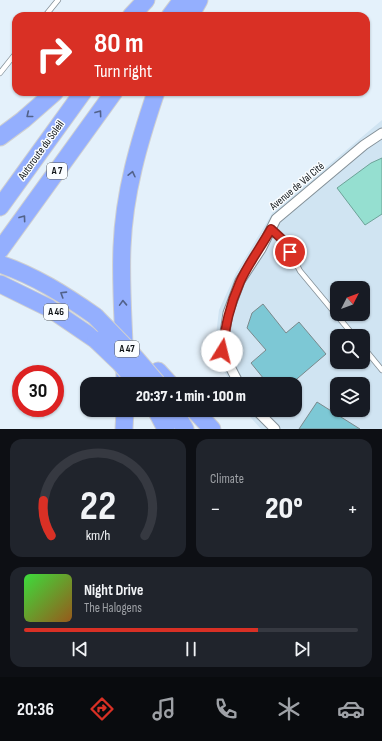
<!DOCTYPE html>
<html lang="en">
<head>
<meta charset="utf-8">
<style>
	:root { --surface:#171b24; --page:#20242c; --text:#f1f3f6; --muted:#9ea1a6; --line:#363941; --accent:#d93025 }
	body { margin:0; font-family:"Sofia Sans Condensed",sans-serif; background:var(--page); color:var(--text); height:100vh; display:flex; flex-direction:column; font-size:15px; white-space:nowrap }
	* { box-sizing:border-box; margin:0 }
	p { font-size:13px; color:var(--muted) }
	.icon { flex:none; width:22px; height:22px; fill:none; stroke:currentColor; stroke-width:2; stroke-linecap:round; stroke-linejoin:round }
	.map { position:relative; height:429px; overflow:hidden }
	.drawer { display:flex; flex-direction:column; gap:10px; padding:10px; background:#0d0f14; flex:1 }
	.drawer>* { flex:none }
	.guide { position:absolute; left:12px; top:12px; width:358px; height:84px; border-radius:12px; box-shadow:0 1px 3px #0004; background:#d93025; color:#fff; overflow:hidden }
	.needle { width:26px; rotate:48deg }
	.controls { position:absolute; left:330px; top:281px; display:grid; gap:8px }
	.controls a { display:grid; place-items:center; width:40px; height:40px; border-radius:8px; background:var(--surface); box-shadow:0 1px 3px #0004; font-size:20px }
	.speed { position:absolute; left:12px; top:365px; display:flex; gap:8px; font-size:20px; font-weight:700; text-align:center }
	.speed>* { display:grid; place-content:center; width:52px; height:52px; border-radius:50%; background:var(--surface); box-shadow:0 1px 3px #0004; line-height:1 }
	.speed .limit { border:6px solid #d22; background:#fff; color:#111 }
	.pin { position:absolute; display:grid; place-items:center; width:34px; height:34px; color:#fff; margin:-17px; border:2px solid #fff; border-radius:50%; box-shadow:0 1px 4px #0007 }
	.me { position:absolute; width:44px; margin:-22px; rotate:9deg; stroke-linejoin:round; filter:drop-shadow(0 0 3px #0008) }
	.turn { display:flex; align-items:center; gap:14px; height:84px; padding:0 16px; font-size:18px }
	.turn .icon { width:52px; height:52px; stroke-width:2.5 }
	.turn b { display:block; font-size:28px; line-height:34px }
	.big { font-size:30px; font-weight:800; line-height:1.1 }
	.drawer .widget { flex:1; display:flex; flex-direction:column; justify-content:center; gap:6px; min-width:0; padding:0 14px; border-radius:12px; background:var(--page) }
	.drawer .dial { align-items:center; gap:0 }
	.dial svg { height:104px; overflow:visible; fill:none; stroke:var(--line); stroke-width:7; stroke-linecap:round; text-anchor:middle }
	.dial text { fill:var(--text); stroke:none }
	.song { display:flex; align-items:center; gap:12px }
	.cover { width:48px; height:48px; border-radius:6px; background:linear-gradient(135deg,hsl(120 70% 55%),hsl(30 70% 35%)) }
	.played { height:4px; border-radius:2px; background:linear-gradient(90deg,var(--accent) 70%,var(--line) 70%) }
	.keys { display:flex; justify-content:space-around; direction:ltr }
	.heat { display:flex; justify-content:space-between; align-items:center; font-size:22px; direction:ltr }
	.drawer .tiles { flex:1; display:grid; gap:10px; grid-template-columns:1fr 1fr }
	.widget:last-child { grid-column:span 2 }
	.trip { position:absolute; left:80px; top:377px; width:222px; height:40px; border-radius:12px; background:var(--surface); box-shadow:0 1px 3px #0004; font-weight:800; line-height:40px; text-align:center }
	.dock { display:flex; height:64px; justify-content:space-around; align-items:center; background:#090b0e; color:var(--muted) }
	.dock .icon { width:28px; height:28px }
	.dock .selected { color:var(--accent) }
	.dock b { font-size:18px; color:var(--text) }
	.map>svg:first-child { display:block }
	.built { fill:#d0e4f2; fill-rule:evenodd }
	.water { fill:#95dfd0; stroke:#6da298 }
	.building { fill:#7dc8d5; stroke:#7a898c }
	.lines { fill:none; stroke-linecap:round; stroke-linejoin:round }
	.service-casing { stroke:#849098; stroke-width:6 }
	.minor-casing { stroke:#849098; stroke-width:11 }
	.motorway-casing { stroke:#cfd0d1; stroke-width:19 }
	.service { stroke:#fff; stroke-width:4.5 }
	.minor { stroke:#fff; stroke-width:9 }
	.motorway { stroke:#94affe; stroke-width:17 }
	.motorway-bridge-casing { stroke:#cfd0d1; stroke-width:19; stroke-linecap:butt }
	.motorway-bridge { stroke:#94affe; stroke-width:17 }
	.oneway { stroke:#52628a }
	.route-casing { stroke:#8d1f18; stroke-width:10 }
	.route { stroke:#d93025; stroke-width:7 }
	.labels { text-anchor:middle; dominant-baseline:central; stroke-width:3; stroke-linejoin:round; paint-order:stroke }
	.shield { fill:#fafdff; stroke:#565a5d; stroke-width:1 }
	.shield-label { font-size:10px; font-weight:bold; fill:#0f1417 }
	.street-label { font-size:11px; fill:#0f1417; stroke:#fafdff }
</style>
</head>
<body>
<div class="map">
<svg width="382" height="429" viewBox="0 0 382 429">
	<rect width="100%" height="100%" fill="#e4f1fb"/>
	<path class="built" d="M 382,120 L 382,429 L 261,429 L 244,410 L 295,410 L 295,384 L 231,384 L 214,352 L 219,310 L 236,273 L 273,212 ZM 337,288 L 363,288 L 363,314 L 337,314 ZM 337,336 L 363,336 L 363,362 L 337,362 ZM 337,384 L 363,384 L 363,410 L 337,410 Z"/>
	<path class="water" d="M 382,158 L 382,214 L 365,225 L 337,188 L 371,163 Z"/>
	<path class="building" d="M 263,304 L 286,333 L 299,322 L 326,354 L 291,384 L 268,384 L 251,363 L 266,350 L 247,328 L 252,313 Z
		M 317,402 L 360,429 L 299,429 Z"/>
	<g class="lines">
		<defs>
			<path id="service" d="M 45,16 L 58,0
				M 0,73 L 16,53
				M 271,229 L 285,242 L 300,271 L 354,336
				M 363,347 L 382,370"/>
			<path id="minor" d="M 239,384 L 222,351 L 228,313 L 240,281 L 261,249 L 276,219 L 364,145 L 382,133
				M 256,410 L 275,429"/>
			<path id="motorway" d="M 131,16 L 146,0
				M 170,16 L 182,0
				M 190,16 L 199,0
				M 0,137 L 23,120 L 55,92
				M 0,207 L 83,92
				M 0,250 L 114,92
				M 0,264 C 35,276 65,295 95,316
				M 0,284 L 49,308 L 96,340
				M 158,371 L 170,384
				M 125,384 C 125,338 120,292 122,247 C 124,193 139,142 156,92
				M 156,410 L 166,429
				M 174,410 L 185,429
				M 194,410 L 212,429
				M 124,429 L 125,410"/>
		</defs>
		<use href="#service" class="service-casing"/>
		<use href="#minor" class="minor-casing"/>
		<use href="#motorway" class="motorway-casing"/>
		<use href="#service" class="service"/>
		<use href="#minor" class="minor"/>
		<use href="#motorway" class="motorway"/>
		<defs>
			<path id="motorway-bridge" d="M 95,316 L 132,354 L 157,383
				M 96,340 L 120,363 L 138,384"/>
		</defs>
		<use href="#motorway-bridge" class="motorway-bridge-casing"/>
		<use href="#motorway-bridge" class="motorway-bridge"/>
	</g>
	<defs><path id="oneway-chevron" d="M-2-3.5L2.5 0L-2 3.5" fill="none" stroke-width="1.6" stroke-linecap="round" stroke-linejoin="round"/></defs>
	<g class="oneway">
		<use href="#oneway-chevron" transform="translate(99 113) rotate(-54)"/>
		<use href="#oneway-chevron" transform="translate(29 115) rotate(141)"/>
		<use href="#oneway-chevron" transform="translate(132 174) rotate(-77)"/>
		<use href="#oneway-chevron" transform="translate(23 218) rotate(-54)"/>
		<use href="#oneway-chevron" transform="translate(63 294) rotate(-148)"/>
		<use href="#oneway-chevron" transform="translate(123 303) rotate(-92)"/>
	</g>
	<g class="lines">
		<defs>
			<path id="route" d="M 222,351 C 226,325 229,307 240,282 C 248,264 261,247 271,229 L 285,242 L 290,252"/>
		</defs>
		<use href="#route" class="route-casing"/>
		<use href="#route" class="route"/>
	</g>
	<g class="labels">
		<g class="shield">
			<rect x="47" y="163" width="20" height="16" rx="3"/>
			<rect x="44" y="304" width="24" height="16" rx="3"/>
			<rect x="115" y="341" width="24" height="16" rx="3"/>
		</g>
		<g class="shield-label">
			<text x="57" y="171">A 7</text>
			<text x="56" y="312">A 46</text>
			<text x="127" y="349">A 47</text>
		</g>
		<g class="street-label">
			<text transform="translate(41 150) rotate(-54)">Autoroute du Soleil</text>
			<text transform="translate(297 186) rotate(-40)">Avenue de Val Cité</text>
		</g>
	</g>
</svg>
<div class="controls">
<a><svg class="needle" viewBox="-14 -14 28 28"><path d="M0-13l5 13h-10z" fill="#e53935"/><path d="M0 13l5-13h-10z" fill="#9ea1a6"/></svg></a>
<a><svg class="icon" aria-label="search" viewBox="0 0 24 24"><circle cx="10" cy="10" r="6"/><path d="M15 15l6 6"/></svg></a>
<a><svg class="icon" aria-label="layers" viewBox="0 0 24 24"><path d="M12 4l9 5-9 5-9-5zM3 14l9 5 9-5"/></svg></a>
</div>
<div class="speed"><div class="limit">30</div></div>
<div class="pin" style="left:290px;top:252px;background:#d93025"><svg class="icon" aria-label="arrive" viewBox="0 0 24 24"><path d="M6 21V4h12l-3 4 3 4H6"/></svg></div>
<svg class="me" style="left:222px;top:351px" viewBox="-20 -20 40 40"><circle r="19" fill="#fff"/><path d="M0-13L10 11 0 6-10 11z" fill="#d93025"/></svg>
<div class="trip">20:37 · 1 min · 100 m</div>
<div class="guide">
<div class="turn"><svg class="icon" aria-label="right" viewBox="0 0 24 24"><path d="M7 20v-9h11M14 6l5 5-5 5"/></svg><div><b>80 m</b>Turn right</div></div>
</div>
</div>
<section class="drawer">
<div class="tiles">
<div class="widget dial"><svg viewBox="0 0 100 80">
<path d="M14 69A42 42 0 1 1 86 69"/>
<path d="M14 69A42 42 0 0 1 8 42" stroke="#d93025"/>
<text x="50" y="56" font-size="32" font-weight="700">22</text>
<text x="50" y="72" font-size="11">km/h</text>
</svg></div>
<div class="widget"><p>Climate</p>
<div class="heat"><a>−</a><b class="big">20°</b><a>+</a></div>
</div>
<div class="widget">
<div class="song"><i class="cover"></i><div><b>Night Drive</b><p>The Halogens</p></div></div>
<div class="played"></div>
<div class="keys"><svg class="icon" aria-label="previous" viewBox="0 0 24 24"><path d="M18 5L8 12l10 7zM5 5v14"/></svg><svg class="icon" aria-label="pause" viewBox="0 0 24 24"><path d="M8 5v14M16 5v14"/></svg><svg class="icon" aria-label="next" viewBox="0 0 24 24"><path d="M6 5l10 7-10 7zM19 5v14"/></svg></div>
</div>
</div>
</section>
<nav class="dock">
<b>20:36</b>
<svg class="icon selected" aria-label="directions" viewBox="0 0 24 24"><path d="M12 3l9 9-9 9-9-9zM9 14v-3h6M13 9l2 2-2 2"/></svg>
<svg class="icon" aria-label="music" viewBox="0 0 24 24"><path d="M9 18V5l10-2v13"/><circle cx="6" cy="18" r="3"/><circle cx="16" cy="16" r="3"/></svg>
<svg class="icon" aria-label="phone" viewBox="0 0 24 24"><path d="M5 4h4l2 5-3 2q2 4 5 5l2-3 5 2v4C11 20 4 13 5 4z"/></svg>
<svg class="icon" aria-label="climate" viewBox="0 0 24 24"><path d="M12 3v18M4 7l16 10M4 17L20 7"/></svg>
<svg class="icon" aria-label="car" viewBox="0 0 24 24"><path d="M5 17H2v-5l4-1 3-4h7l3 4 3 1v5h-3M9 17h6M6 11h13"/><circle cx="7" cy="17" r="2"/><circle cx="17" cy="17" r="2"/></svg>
</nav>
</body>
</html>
